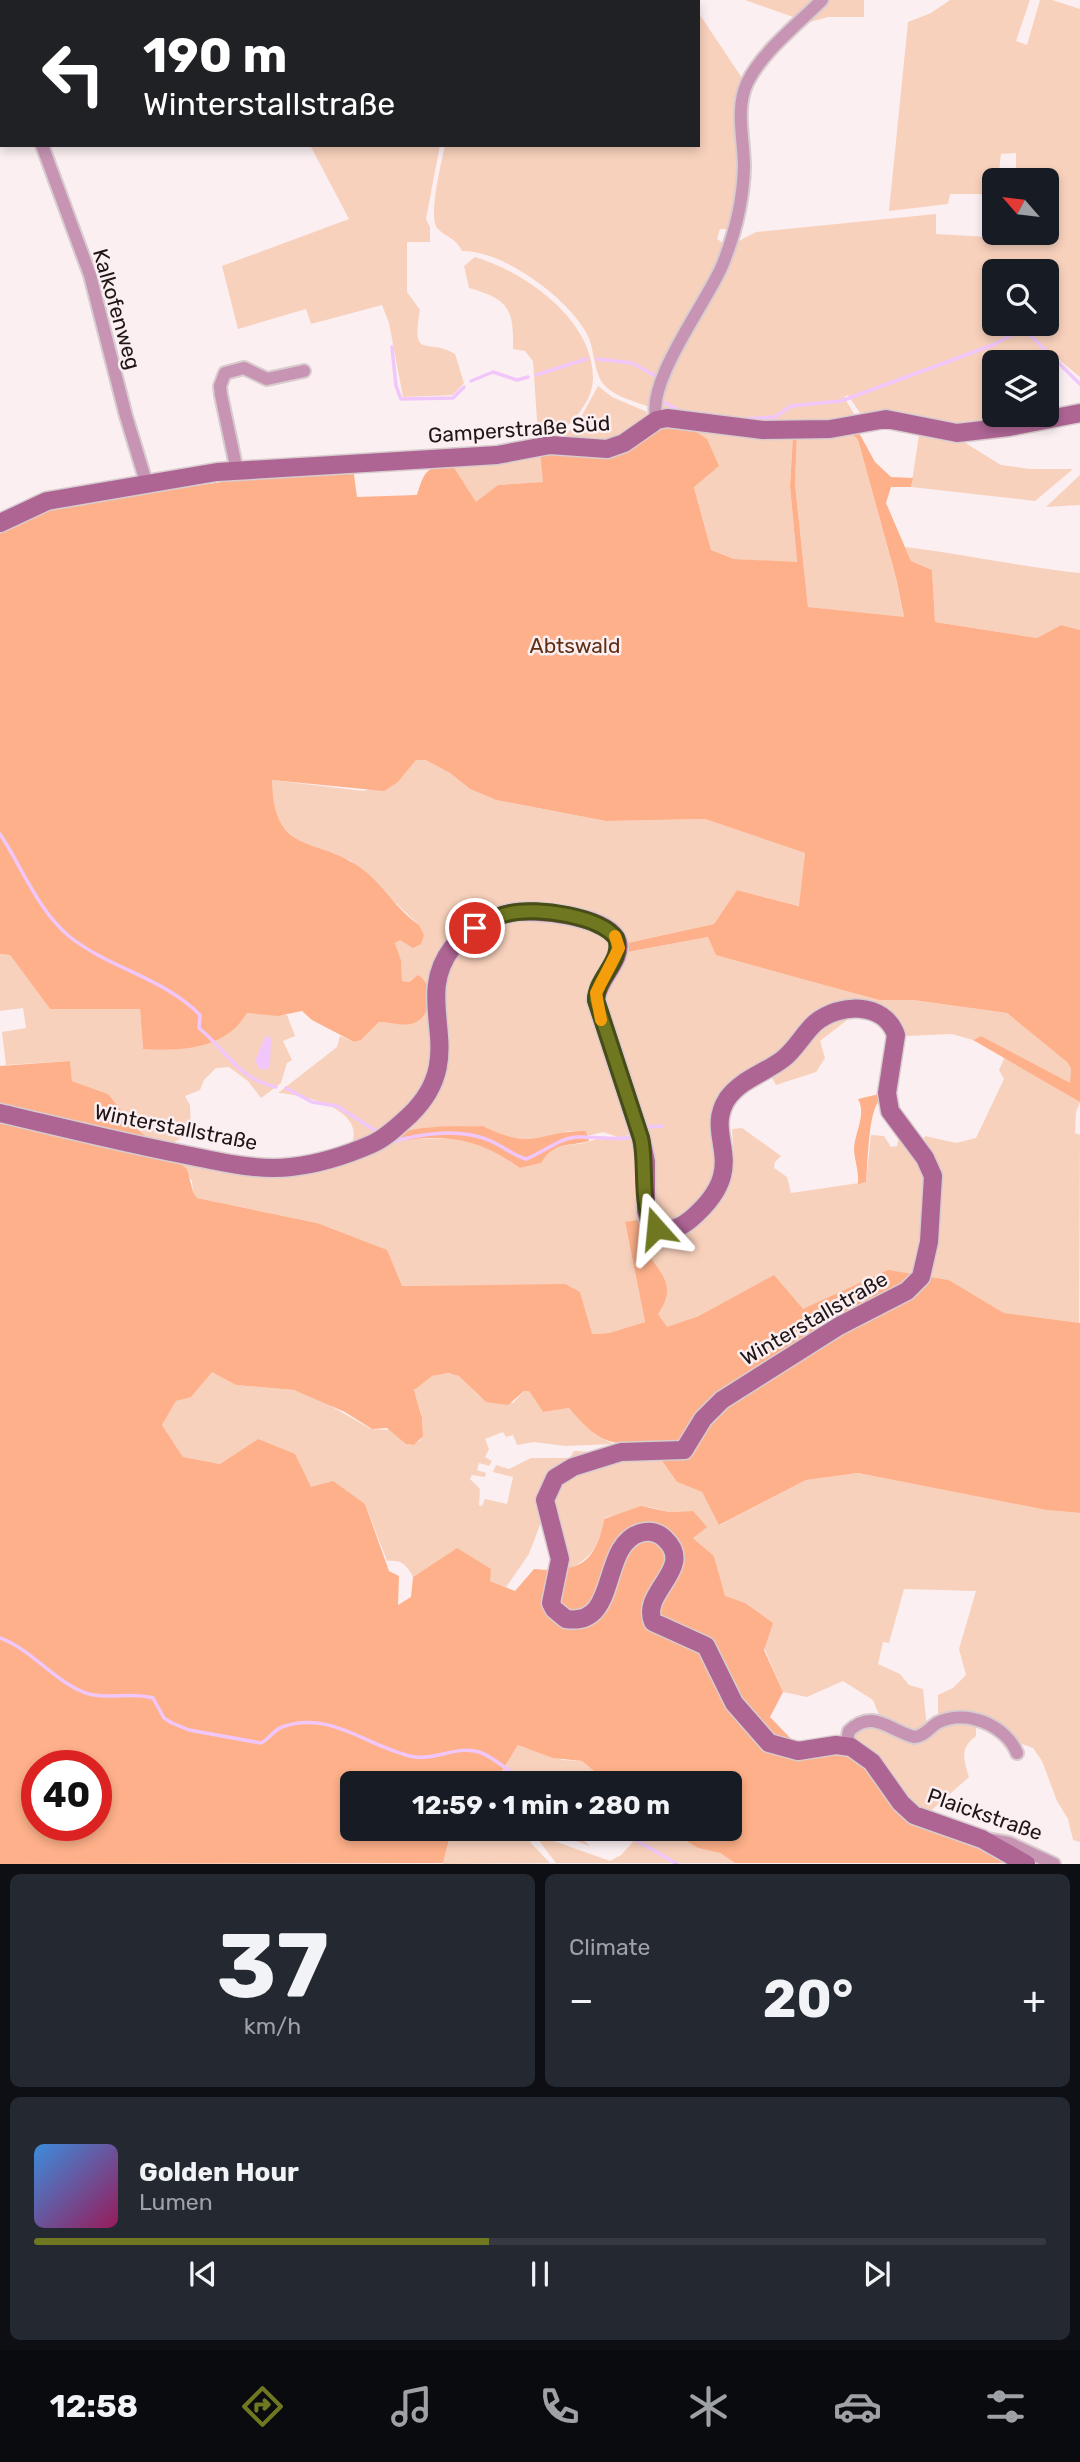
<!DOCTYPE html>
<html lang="en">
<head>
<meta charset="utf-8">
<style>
	:root { --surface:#171b24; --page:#242831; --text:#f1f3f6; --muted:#9ea1a6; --line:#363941; --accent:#6f7721 }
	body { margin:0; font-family:Rubik,sans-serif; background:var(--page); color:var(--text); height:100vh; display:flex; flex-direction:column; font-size:26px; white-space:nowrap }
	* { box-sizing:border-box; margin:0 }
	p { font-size:23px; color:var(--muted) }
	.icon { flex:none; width:38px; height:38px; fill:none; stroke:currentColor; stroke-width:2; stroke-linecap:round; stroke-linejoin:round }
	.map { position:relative; height:1864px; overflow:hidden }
	.sheet { display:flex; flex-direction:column; gap:10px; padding:10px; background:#0d0f14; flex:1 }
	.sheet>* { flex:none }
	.banner { position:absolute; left:0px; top:0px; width:700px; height:147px; box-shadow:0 4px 10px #0003; background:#202124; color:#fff; overflow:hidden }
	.needle { width:46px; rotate:298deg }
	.tools { position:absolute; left:982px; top:168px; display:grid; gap:14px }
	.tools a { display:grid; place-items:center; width:77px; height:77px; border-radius:10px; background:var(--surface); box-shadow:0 4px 10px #0003; font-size:35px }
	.speed { position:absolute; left:21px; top:1750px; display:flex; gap:14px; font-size:35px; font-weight:700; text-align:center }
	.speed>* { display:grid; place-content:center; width:91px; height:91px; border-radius:50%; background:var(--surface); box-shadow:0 4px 10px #0003; line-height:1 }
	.speed .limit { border:10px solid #d22; background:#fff; color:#111 }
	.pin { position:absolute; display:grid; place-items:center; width:60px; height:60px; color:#fff; margin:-30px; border:4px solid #fff; border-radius:50%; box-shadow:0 2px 7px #0007 }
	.me { position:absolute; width:77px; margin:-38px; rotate:342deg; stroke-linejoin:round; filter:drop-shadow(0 0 5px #0008) }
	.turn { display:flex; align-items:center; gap:24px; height:147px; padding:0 28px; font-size:32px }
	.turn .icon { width:91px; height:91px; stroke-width:2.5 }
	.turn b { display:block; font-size:49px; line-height:60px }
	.big { font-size:52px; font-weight:700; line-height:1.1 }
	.sheet .card { flex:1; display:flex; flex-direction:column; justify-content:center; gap:10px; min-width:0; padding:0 24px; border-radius:10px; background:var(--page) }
	.sheet .dial { align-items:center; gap:0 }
	.dial b { font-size:91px; line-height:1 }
	.song { display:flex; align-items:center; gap:21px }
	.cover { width:84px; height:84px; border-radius:10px; background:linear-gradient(135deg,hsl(210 70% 55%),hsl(330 70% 35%)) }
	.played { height:7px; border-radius:4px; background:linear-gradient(90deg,var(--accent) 45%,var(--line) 45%) }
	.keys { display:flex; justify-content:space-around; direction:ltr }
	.heat { display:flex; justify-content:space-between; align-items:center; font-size:38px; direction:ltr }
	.sheet .tiles { flex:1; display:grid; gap:10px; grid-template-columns:1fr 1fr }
	.card:last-child { grid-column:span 2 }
	.trip { position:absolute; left:340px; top:1771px; width:402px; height:70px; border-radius:10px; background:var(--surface); box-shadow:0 4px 10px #0003; font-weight:700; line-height:70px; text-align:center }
	.dock { display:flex; height:112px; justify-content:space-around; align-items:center; background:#090b0e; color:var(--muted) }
	.dock .icon { width:49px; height:49px }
	.dock .selected { color:var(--accent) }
	.dock b { font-size:32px; color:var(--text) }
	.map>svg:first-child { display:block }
	.green { fill:#f8d1bc; fill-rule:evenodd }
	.forest { fill:#fdb089; fill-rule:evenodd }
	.water { fill:#f1c7fb }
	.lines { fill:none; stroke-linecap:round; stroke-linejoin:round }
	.stream { stroke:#f1c7fb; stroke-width:3.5 }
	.street-casing { stroke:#d8ccce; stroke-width:16 }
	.secondary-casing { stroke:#d8ccce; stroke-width:21 }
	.street { stroke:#c794b3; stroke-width:12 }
	.secondary { stroke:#ae6594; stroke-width:18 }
	.route-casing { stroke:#484d15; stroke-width:18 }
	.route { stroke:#6f7721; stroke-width:12 }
	.slow { stroke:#f59e0b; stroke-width:12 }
	.labels { text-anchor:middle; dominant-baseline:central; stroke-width:5; stroke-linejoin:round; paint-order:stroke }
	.street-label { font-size:21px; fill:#201618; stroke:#fbeff1 }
	.park-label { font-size:21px; fill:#613014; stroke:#fbeff1 }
</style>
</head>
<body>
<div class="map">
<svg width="1080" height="1864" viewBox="0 0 1080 1864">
	<rect width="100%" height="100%" fill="#fbeff1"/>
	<path class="green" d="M 468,0 L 696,0 L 467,2 Z
		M 745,0 L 818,0 L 799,19 Z
		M 826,0 L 864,0 L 864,17 L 828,17 L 806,23 Z
		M 950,0 L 1030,0 L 1016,41 L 1027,45 L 1040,0 L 1052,0 L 1080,9 L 1080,377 L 1052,354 L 1045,362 L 994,362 L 994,415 L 1004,415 L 997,425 L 977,429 L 862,416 L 848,395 L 844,397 L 857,419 L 787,428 L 662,410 L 659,396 L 733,244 L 756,232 L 936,214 L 936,234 L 1023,239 L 1024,233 L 1046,233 L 1046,180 L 1007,180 L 1007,176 L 1016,175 L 1016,153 L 1001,154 L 998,180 L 994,180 L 993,194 L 950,194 L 948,204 L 889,211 L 908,22 L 931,13 ZM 994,271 L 1046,271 L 1046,324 L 994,324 Z
		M 698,12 L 744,81 L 740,178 L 731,229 L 720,229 L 717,239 L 726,245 L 654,388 L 649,407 C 634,401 616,397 605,386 C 593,373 595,351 588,336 C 570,299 503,250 462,251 C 456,238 447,238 438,229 C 427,219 442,161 445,145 L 698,145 Z
		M 310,145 L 440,145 L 426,219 L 430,227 L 430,242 L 407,242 L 407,292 L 420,310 C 411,362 427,337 455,354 L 464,383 L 453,395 L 403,397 L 389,323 L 382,305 L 311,324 L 306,309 L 238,329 L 222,266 L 349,219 Z
		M 475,257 C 525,272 594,320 593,379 C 592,406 566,429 546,443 L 538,435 L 533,361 L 525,351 L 513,349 C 514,308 508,299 469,288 L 464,266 Z
		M 598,386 L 612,397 L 647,412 L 646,418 L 619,443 L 558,442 L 579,421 Z
		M 683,423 L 793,435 L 790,486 L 797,563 L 734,559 L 711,550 L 694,486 Z
		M 848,429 L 858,440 L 896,579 L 904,618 L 808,607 L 795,484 L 797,434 Z
		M 920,429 L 954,436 L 1001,465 L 1030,469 L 1073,469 L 1035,501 L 911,487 Z
		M 540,451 L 544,482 L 498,485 L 476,503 L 451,463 Z
		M 1080,475 L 1080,505 L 1046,507 Z
		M 905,547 C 964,554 1021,567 1080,573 L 1080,630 L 1061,625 L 1037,638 L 935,622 L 932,570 L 911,561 Z
		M 416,760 L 427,760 L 450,773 L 470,789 L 496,800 L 606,821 L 705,819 L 805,853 L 800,906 L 737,890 L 714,924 L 623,944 L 621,936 L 529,908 L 445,952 L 435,1074 L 394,1125 L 350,1147 C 371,1109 300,1094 278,1093 L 337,1047 L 340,1036 L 354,1042 L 361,1040 L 379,1022 L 402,1024 L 413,978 L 409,982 L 402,981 L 401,960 L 395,943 L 419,925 L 351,861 L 299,842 L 279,824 L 272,807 L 272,780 L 363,791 L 398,782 Z
		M 509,916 L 595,926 L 613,944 L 595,986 L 635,1132 L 621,1138 L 603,1132 L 587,1136 L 586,1131 L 569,1131 L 538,1141 L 509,1140 L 483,1126 L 424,1128 L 391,1136 L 435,1089 L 440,993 L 455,949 Z
		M 708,937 L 830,986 L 879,1000 L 913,1000 L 1007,1013 L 1068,1063 L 1071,1069 L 1070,1084 L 981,1036 L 973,1040 L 952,1034 L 906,1036 L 857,1004 L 729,1088 L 721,1174 L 678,1223 L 658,1221 L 602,1015 L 602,986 L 622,953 Z
		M 0,954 L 10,955 L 50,1009 L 140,1009 L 143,1049 L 242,1021 L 247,1013 L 287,1015 L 295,1036 L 283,1041 L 292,1060 L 287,1063 L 281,1083 L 261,1098 L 248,1081 L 229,1067 L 216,1068 L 204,1080 L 200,1090 L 185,1096 L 190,1105 L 191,1132 L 168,1146 L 159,1146 L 137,1129 L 108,1094 L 72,1081 L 70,1061 L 6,1065 L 2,1032 L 26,1028 L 23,1008 L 0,1011 Z
		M 851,1017 L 820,1041 L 825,1058 L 816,1072 L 776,1085 L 769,1072 L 823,1021 Z
		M 1005,1057 L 1080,1102 L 1076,1112 L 1075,1133 L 1080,1135 L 1079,1323 L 1004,1313 L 949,1280 L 925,1276 L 936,1200 L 921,1148 L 925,1136 L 956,1143 L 976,1138 L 1004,1079 L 999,1070 Z
		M 742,1128 L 781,1156 L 775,1162 L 774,1168 L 787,1177 L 791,1193 L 866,1182 L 871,1135 L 884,1136 L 891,1147 L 897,1146 L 900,1132 L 928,1170 L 918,1275 L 888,1271 L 803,1310 L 699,1316 L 667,1328 L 658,1314 L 639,1221 L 625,1223 L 645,1322 L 609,1333 L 591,1334 L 580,1292 L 518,1285 L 402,1286 L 317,1223 L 197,1198 L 193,1192 L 192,1181 L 171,1155 L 264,1170 L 409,1139 L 458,1138 L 494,1149 L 520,1168 L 541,1163 C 551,1147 561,1145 578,1144 C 587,1143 595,1138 605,1138 C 618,1138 623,1142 637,1136 L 656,1233 L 729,1186 L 734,1161 L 732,1129 Z
		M 212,1371 L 236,1385 L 294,1390 L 315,1397 L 371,1429 L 392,1430 L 409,1445 L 420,1441 C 427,1424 419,1407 414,1391 C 421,1377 445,1369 459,1376 C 468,1380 472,1390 479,1396 C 487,1401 504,1401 513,1403 L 524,1391 L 529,1391 L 543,1412 L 569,1408 L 596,1435 L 613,1444 L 565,1446 L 534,1442 L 517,1445 L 513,1435 L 506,1437 L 503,1432 L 485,1439 L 489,1449 L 485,1457 L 492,1461 L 489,1466 L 479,1463 L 477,1470 L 486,1473 L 485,1477 L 472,1475 L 470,1479 L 480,1489 L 479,1505 L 482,1506 L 485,1499 L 507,1504 L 513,1477 L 493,1472 L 496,1465 L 509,1469 L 531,1458 L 570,1458 L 574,1451 L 594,1452 L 562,1466 L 529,1554 L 506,1587 L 490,1581 L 457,1548 L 413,1577 C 406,1564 402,1560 387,1561 L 365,1504 L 311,1487 L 258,1439 L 220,1464 L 183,1457 L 162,1425 L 176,1401 L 191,1396 Z
		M 655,1452 L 677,1482 L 702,1492 L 720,1525 L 806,1480 L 858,1473 L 1046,1510 L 1080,1513 L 1080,1842 L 1073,1840 L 1068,1819 L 1057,1801 L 1042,1761 L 1033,1748 L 1022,1744 L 1010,1733 L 938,1715 L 938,1695 L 953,1688 L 966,1675 L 959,1649 L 976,1591 L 904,1589 L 889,1643 L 883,1642 L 878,1664 L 900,1674 L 909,1685 L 923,1689 L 927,1728 L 914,1734 L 880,1717 L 873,1700 L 843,1681 L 807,1697 L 783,1692 L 745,1603 L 725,1597 L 714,1556 L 693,1538 L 693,1511 L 669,1512 L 649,1507 L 604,1518 C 599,1549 592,1556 566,1572 L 554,1522 L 554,1490 L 565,1476 Z
		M 960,1722 L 976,1725 L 976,1736 C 960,1748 963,1758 969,1777 L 925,1816 L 853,1738 L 854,1733 L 872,1723 L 902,1736 Z
		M 518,1745 L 563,1760 L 582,1761 L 606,1781 L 621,1780 L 629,1783 L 468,1783 L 513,1753 Z
		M 464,1829 L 524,1829 L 531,1843 L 550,1863 L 443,1864 L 449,1840 Z
		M 541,1829 L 570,1829 L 590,1846 Z
		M 635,1829 L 632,1834 L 638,1839 L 643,1829 L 666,1829 L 698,1848 L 720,1853 L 735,1863 L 556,1863 L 540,1842 L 542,1839 L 551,1840 L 610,1861 L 621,1855 L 633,1842 L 628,1837 Z"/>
	<path class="forest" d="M 683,423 L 707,439 L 719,466 L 694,487 L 711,550 L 734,559 L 797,562 L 790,486 L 793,435 L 797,434 L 795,484 L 808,607 L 904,617 L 896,578 L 858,440 L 848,429 L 858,431 L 875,462 L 891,477 L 913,478 L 911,487 L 891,487 L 886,503 L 911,561 L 932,570 L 935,622 L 1037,638 L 1061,625 L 1080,630 L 1080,1102 L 973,1040 L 981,1036 L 1070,1083 L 1071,1069 L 1068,1063 L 1007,1013 L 913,1000 L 879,1000 L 716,955 L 708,937 L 622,953 L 623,944 L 714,924 L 737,890 L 799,906 L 805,853 L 705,819 L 606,821 L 496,800 L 470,789 L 450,773 L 426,760 L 416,760 L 398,782 L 384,791 L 272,780 C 273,860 320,834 366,872 C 385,888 398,911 419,925 L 424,935 L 421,944 L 413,948 L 400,940 L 395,943 L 401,960 L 402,981 L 409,982 L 418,975 C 435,985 432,1016 414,1023 C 403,1027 390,1022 379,1022 L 361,1040 L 354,1042 L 312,1020 L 302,1011 L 278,1016 L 247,1013 C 225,1050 181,1051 143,1049 L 140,1009 L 50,1009 L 10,955 L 0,954 L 0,532 L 60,505 L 315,469 L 353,468 L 357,497 L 417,495 C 424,472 426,467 451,463 L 476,502 L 498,485 L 543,482 L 540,451 L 589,455 L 662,427 Z
		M 70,1061 L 72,1081 L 108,1094 L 137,1129 L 187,1169 L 193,1192 L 197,1198 L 317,1223 L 387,1250 L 402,1286 L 565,1284 L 580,1292 L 592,1334 L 609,1333 L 645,1322 L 625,1222 L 639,1220 C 640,1228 641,1236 643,1243 C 654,1271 681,1281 658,1314 L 667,1327 L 699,1316 L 774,1275 L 803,1309 L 888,1270 L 949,1280 L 1004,1313 L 1080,1323 L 1080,1513 L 1046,1510 L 858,1473 L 806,1480 L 719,1525 L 702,1492 L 677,1482 L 649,1443 C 605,1446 597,1440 569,1408 L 543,1412 L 529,1391 L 524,1391 L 508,1405 L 486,1402 L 459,1376 L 448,1373 L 432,1376 L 414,1390 L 422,1418 L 423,1436 L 414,1445 L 406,1444 L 387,1428 L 372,1429 L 345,1412 L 294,1390 L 236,1385 L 212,1372 L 191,1397 L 176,1401 L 162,1425 L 183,1457 L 220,1464 L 258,1439 L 295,1454 L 311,1487 L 333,1481 L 365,1504 L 389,1571 L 399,1576 L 398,1605 L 411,1597 L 413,1577 L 457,1548 L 491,1569 L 490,1581 L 515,1591 L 534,1569 C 578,1573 596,1564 604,1519 L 641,1506 L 669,1512 L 693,1511 L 707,1527 L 693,1538 L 714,1556 L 725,1596 L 745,1603 L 773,1623 L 764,1650 L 783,1692 L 770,1717 L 798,1746 L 841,1751 L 875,1772 L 904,1818 L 954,1835 L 1016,1863 L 735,1863 L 720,1853 L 698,1848 L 666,1829 L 730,1829 L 730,1783 L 606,1781 L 582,1761 L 553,1758 L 518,1745 L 499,1775 L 487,1782 L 352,1783 L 352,1829 L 464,1829 L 449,1840 L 443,1863 L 0,1864 L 0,1066 ZM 37,1766 L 96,1766 L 96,1825 L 37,1825 Z
		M 879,1094 L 880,1100 C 868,1110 868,1164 866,1182 L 858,1184 C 859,1171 855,1162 854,1150 C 854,1133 867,1115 858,1099 Z
		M 483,1126 C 535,1152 537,1131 586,1131 L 589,1141 C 567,1147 555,1141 541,1163 L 520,1168 C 473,1134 440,1134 384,1143 C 402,1123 456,1127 483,1126 Z"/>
	<path class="water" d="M 266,1035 L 271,1039 L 270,1066 L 266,1070 L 259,1068 L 255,1061 Z"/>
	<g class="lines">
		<path class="stream" d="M 392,347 L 396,386 L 401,399 L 453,398 L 464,387
			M 597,359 L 632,363 L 656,376 L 656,382
			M 536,375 L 586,359
			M 471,381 L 493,372 L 517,380 L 528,377
			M 661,401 L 681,411 L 715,415
			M 740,419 L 775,417 L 791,406 L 841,401 L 993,345 L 1021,330 L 1031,336 L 1080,384
			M 0,834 C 22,867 38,911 70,937 C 111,969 164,978 200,1015 L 199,1028 C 227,1051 238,1079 276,1087
			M 286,1088 L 312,1102 L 337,1106 L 376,1131
			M 647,1127 L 662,1126
			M 392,1142 C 422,1133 461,1128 491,1141 C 504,1147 513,1155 526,1159 C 543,1153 559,1138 577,1137 C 593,1136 618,1141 631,1137
			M 0,1638 C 32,1650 52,1679 83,1692 C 105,1701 130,1691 153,1698 L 164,1718 L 172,1723 L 189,1730 L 261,1743 C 269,1739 274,1730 282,1727 C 331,1709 370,1749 415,1757 C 437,1760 458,1745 479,1752 C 497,1758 511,1775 529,1783
			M 629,1836 L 677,1864"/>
		<defs>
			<path id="street" d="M 45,0 L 48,2
				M 21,2 L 24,0
				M 42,145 L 90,275 L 126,416 L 147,485
				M 657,420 C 644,384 707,302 722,266 C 735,234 743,202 744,167 C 744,140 735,109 747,83 C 762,52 797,25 822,0
				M 237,471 L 221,395 L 220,386 L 225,373 L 244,368 L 267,379 L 304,371
				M 846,1745 L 849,1731 C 873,1708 890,1731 914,1737 C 925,1736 929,1728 937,1723 C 965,1708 1006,1725 1017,1753
				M 986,1839 L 1009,1843 L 1054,1864"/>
			<path id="secondary" d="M 0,523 L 47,501 L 217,472 L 497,455 L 550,445 L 607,449 L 624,443 L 657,420 L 667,418 L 763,430 L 830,429 L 886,419 L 957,433 L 1009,427 L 1080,413
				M 0,1113 C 60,1127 120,1142 181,1154 C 216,1161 255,1171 291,1167 C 318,1164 347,1155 372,1144 C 386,1138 399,1125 410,1115 C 472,1055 410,1003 452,948 C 466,930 489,918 510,913 C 533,908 611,916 618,942 C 623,960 597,980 596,1000 L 641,1138 L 646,1162 L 646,1211 L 649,1221 L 656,1228 C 670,1232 680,1228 691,1219 C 754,1165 702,1138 727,1099 C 741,1079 765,1073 783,1059 C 796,1049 803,1034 815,1023 C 839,1003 884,1001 896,1035 L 887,1093 L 890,1111 L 925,1158 L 933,1176 L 929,1242 L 921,1277 L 907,1291 L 839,1326 L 722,1400 L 703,1419 L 684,1450 L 621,1452 L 573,1467 L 555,1478 L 545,1500 L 560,1559 L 551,1603 L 554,1609 L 566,1619 C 620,1627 599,1546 640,1533 C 650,1530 658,1532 665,1539 C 696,1568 640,1592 653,1622 L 706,1646 L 734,1703 L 769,1743 L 798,1751 L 836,1745 L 851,1747 L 872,1762 L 901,1803 L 914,1815 L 982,1839 L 1026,1864"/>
		</defs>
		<use href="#street" class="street-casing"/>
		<use href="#secondary" class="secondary-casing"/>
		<use href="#street" class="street"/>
		<use href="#secondary" class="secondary"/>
	</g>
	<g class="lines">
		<defs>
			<path id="route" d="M 475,928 C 487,921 499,915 511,913 C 537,907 600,916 616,938 C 624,961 596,977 596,1000 L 641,1138 C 647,1162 639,1214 656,1228"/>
		</defs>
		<use href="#route" class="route-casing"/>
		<use href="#route" class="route"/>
		<path class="slow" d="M 601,1020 L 596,993 L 619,948 L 615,936"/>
	</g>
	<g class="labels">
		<g class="street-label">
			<text transform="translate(117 309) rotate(74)">Kalkofenweg</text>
			<text transform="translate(519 429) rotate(-4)">Gamperstraße Süd</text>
			<text transform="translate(176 1127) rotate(11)">Winterstallstraße</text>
			<text transform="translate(814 1318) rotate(-30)">Winterstallstraße</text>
			<text transform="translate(985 1814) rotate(19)">Plaickstraße</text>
		</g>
		<g class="park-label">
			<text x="575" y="645">Abtswald</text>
		</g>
	</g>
</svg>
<div class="tools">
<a><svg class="needle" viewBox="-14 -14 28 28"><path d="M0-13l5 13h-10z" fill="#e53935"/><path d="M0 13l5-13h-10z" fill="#9ea1a6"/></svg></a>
<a><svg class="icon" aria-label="search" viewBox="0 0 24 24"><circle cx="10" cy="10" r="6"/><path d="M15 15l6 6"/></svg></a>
<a><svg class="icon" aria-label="layers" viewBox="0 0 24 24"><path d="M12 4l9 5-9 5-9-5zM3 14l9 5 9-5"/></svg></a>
</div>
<div class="speed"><div class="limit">40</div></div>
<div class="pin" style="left:475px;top:928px;background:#d93025"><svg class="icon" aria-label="arrive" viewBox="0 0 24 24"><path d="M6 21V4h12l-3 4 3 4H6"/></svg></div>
<svg class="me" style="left:656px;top:1228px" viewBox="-20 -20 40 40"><path d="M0-17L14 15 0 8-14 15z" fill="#6f7721" stroke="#fff" stroke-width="4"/></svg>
<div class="trip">12:59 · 1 min · 280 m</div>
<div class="banner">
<div class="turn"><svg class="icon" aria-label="left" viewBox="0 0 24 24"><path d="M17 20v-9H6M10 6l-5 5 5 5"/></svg><div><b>190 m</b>Winterstallstraße</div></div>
</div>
</div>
<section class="sheet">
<div class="tiles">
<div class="card dial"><b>37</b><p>km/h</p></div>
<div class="card"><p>Climate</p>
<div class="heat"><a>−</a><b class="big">20°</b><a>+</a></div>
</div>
<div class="card">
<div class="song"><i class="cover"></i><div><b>Golden Hour</b><p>Lumen</p></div></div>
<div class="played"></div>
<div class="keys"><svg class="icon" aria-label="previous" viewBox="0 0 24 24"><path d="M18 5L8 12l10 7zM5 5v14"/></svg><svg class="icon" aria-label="pause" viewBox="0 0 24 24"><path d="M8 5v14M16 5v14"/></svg><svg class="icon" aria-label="next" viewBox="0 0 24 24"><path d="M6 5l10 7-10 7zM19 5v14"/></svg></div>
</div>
</div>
</section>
<nav class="dock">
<b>12:58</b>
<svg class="icon selected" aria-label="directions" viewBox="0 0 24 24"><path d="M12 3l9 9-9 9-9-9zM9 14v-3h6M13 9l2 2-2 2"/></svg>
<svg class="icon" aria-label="music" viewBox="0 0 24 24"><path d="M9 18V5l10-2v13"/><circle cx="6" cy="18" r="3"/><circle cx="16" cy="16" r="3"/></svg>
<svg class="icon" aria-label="phone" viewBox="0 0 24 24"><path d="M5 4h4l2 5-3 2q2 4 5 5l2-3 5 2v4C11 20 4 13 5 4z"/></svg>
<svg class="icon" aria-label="climate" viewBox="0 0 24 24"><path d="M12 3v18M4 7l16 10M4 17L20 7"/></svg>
<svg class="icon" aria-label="car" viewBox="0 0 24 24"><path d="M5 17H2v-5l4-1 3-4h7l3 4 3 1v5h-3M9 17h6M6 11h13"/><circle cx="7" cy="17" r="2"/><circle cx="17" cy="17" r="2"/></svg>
<svg class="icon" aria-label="filters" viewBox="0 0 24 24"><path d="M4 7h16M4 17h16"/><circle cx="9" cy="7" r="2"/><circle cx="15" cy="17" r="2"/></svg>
</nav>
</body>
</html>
